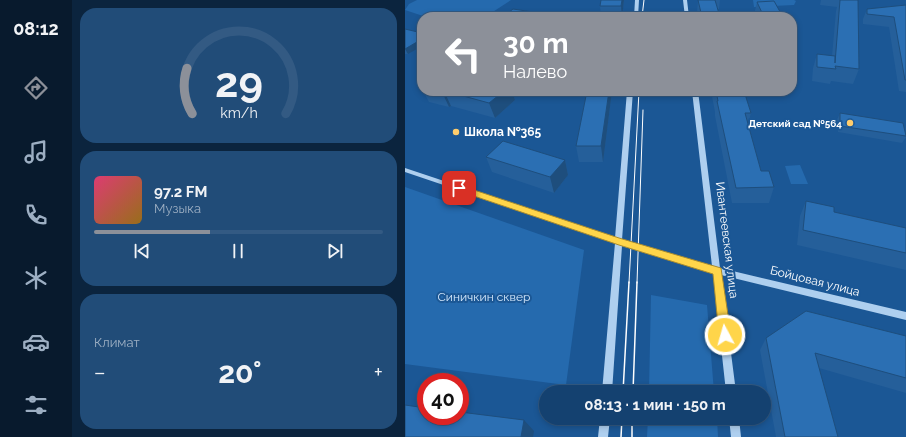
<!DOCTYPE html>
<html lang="ru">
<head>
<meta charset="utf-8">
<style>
	:root { --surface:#144170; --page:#214c78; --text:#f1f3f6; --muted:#9dafc3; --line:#335a83; --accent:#8c9099 }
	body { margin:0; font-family:Raleway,sans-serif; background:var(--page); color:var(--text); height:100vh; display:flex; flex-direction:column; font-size:15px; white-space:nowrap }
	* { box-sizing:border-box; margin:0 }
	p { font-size:13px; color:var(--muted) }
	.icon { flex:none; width:22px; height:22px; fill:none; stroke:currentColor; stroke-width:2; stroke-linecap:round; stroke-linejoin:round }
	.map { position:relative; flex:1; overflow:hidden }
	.sheet { display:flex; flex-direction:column; gap:8px; padding:8px; background:#0b243e; width:333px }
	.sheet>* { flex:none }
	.hud { position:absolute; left:12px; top:12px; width:380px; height:84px; border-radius:16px; box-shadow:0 2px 6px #0003,0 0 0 1px var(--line); background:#8c9099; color:#fff; overflow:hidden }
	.speed { position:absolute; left:12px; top:373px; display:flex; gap:8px; font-size:20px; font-weight:700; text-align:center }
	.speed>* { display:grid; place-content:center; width:52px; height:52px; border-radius:50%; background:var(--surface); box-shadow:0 2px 6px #0003,0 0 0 1px var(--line); line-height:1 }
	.speed .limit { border:6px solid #d22; background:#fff; color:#111 }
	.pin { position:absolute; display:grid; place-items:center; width:34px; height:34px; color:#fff; margin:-17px; border-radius:8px; box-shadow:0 2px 6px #0006 }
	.me { position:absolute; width:44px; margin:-22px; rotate:354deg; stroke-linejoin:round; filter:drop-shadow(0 0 3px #0008) }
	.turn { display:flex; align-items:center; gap:14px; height:84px; padding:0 20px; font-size:18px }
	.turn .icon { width:52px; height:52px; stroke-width:2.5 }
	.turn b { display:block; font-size:28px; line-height:34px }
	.big { font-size:30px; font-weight:700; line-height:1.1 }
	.sheet .widget { flex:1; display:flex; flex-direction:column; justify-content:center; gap:6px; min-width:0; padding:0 14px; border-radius:16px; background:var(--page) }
	.sheet .dial { align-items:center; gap:0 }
	.dial svg { height:104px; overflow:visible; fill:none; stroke:var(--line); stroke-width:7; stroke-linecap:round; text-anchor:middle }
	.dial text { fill:var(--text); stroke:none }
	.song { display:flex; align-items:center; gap:12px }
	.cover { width:48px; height:48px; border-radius:6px; background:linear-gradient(135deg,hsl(340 70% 55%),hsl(40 70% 35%)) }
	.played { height:4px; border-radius:2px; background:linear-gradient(90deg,var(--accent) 40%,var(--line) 40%) }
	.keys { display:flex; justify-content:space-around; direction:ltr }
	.heat { display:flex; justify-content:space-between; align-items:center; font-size:22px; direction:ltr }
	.trip { position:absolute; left:134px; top:385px; width:232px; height:40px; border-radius:20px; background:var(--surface); box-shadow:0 2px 6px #0003,0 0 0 1px var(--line); font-weight:700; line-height:40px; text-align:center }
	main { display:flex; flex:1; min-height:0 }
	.menu { display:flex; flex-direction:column; width:72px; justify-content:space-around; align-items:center; background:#081a2d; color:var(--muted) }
	.menu .icon { width:28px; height:28px }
	.menu .active { color:var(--accent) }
	.menu b { font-size:18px; color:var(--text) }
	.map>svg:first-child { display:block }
	.green { fill:#256aae }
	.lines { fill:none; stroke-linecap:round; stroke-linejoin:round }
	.tertiary { fill:#aecfef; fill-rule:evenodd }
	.tram-far1 { stroke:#fff; stroke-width:1 }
	.tram { stroke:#fff; stroke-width:1.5 }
	.wall { fill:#255f9a }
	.shaded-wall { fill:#1e4e7d }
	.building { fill:#2b6fb3; stroke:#1e4e7d }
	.route { fill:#ffd54a; stroke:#a68a30 }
	.poi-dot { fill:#ffcd6d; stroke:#1b5795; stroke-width:1.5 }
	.labels { text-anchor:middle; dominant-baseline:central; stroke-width:4; stroke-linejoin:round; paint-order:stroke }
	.far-poi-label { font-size:10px; font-weight:bold; fill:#fff; stroke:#1b5795; text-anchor:end }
	.poi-label { font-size:12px; font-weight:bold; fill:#fff; stroke:#1b5795; text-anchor:start }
	.street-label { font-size:12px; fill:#fff; stroke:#1b5795 }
	.park-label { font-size:12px; fill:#d5e8fb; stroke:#1b5795 }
</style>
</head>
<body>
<main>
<nav class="menu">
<b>08:12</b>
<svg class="icon active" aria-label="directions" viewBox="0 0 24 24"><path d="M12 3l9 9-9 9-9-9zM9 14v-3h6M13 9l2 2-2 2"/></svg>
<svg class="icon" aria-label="music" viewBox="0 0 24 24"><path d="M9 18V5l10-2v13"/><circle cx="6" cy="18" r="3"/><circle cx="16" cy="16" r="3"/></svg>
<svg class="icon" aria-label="phone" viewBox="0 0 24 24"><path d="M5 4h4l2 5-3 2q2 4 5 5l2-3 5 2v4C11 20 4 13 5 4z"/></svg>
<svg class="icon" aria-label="climate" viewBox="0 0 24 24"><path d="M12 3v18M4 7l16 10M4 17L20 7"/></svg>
<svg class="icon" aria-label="car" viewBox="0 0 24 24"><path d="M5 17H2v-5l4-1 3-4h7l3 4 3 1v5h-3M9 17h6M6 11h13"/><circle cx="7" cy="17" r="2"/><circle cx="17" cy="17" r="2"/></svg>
<svg class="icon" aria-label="filters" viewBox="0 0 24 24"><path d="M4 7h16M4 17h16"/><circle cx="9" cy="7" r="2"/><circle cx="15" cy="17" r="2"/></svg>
</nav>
<section class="sheet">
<div class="widget dial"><svg viewBox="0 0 100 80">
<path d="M14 69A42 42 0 1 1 86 69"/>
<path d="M14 69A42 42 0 0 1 10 34" stroke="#8c9099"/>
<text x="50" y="56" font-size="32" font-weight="700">29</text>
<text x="50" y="72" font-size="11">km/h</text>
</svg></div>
<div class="widget">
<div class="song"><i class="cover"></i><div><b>97.2 FM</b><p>Музыка</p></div></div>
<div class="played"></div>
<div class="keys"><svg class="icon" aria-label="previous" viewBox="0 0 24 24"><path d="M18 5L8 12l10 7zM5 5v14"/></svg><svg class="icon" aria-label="pause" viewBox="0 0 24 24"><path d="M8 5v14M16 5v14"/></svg><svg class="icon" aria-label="next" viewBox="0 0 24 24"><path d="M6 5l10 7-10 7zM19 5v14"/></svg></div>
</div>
<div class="widget"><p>Климат</p>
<div class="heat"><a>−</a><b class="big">20°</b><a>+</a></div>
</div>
</section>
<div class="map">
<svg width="501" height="437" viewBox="0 0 501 437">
	<rect width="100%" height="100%" fill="#1b5795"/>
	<path class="green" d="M 12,0 L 106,0 L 80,17 L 18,16 L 0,10 L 4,4 Z
		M 348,0 L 389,0 L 391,1 L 389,5 L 349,7 Z
		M 395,165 L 403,184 L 386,184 L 380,166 Z
		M 0,187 L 179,250 L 161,385 L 0,364 Z
		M 246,295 L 302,305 L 309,392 L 244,392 Z
		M 243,418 L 312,418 L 313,437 L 242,437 Z"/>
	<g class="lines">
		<path class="tertiary" d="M 230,0 L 234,0 L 233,17 L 229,17 Z
			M 278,0 L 282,0 L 284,17 L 280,17 Z
			M 222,91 L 228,91 L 217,240 L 307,266 L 287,91 L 293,91 L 315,268 L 501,312 L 501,320 L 316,275 L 331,392 L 321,392 L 308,273 L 217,246 L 207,392 L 197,392 L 210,243 L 0,172 L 0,168 L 210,238 Z
			M 195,418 L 205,418 L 203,437 L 193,437 Z
			M 324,418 L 334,418 L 336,437 L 326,437 Z"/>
		<path class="tram-far1" d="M 237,17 L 239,0
			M 224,283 L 234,91
			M 232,283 L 238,110"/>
		<path class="tram" d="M 218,392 L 224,282
			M 228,392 L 232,282
			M 227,418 L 227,437
			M 216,437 L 217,418"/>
	</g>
	<path class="wall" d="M 196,0 L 219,0 L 217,17 L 196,17 L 195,6 Z
		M 293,0 L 315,0 L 314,9 L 313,9 L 315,17 L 293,17 L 292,13 Z
		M 416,0 L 449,0 L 454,69 L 448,84 L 426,81 L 425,84 L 407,81 L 408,68 L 412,54 L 427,56 L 431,11 L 432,7 L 415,5 Z
		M 352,2 L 378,17 L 350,17 L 349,15 Z
		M 501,5 L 501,92 L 494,91 L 484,27 L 458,24 L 458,19 L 462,9 Z
		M 0,29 L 3,54 L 0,54 Z
		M 18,91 L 107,91 L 110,100 L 90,118 L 46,106 L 44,107 L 24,102 Z
		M 182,91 L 207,91 L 198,162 L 174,162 L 171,146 Z
		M 306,91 L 339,91 L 346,113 L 343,124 L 356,171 L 369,187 L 364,203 L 327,203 L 310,116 L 310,112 Z
		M 435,113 L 501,137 L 497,143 L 433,132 L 432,120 Z
		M 81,157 L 160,160 L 163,175 L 149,193 L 87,172 Z
		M 401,201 L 429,212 L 501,228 L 501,270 L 392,245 L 395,216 Z
		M 501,336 L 501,393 L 414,368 L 433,437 L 371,437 L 355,350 L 361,338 Z"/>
	<path class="shaded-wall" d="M 217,0 L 219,0 L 217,17 L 216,6 Z
		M 128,12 L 129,14 L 125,17 L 120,17 Z
		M 17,39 L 17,46 L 3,54 L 0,49 Z
		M 39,91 L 46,106 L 44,107 L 37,92 Z
		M 99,91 L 107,91 L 110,100 L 90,118 L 84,103 Z
		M 204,91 L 207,91 L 198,162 L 196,146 Z
		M 160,160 L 163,175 L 149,193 L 145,177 Z
		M 119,420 L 129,431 L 128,437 L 116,437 Z"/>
	<path class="building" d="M 196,0 L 217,0 L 216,6 L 195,6 Z
		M 293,0 L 310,0 L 315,17 L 297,17 Z
		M 435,0 L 453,0 L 454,69 L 430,66 L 431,69 L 412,67 L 412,54 L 430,56 L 430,63 Z
		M 369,1 L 378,17 L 359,17 L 352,2 Z
		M 501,5 L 501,80 L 500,80 L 489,17 L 462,14 L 462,9 Z
		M 108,9 L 128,12 L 120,17 L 98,17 Z
		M 0,29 L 17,33 L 17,39 L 0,49 Z
		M 40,91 L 99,91 L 84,103 Z
		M 182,91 L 204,91 L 196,146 L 171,146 Z
		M 311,91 L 339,91 L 346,113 L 340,113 L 356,171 L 364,171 L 369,187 L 331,188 L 312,101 L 313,101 Z
		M 435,113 L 498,123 L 501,136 L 435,126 Z
		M 98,141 L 160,160 L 145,177 L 81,157 Z
		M 401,201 L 429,207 L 429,212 L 501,228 L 501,253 L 398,230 Z
		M 401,311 L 501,336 L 501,378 L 410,353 L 433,437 L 380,437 L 361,338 Z
		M 0,405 L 21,408 L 21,416 L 55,416 L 55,412 L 119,420 L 116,437 L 0,437 Z"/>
	<path class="route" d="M 54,185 L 214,238 L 316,268 L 326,335 L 324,339 L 320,340 L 316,339 L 314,335 L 308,274 L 214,245 L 51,190 L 50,188 Z"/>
	<g class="poi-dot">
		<circle cx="445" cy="123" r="4"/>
		<circle cx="51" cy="132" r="4"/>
	</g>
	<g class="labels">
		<g class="far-poi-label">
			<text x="437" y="123">Детский сад №564</text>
		</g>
		<g class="poi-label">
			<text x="59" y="132">Школа №365</text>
		</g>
		<g class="street-label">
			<text transform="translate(322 240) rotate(83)">Ивантеевская улица</text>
			<text transform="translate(410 281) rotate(14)">Бойцовая улица</text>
		</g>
		<g class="park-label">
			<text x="79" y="297">Синичкин сквер</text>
		</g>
	</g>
</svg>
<div class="speed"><div class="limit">40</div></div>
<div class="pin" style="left:54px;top:188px;background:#d93025"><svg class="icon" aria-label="arrive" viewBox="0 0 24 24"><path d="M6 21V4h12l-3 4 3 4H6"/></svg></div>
<svg class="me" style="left:320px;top:335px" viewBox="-20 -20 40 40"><circle r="17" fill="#ffd54a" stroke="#fff" stroke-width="3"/><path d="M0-11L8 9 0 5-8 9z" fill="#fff"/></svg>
<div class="trip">08:13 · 1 мин · 150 m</div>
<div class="hud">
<div class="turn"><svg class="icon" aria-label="left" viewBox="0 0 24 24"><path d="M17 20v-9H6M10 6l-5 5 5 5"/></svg><div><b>30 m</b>Налево</div></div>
</div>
</div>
</main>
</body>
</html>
